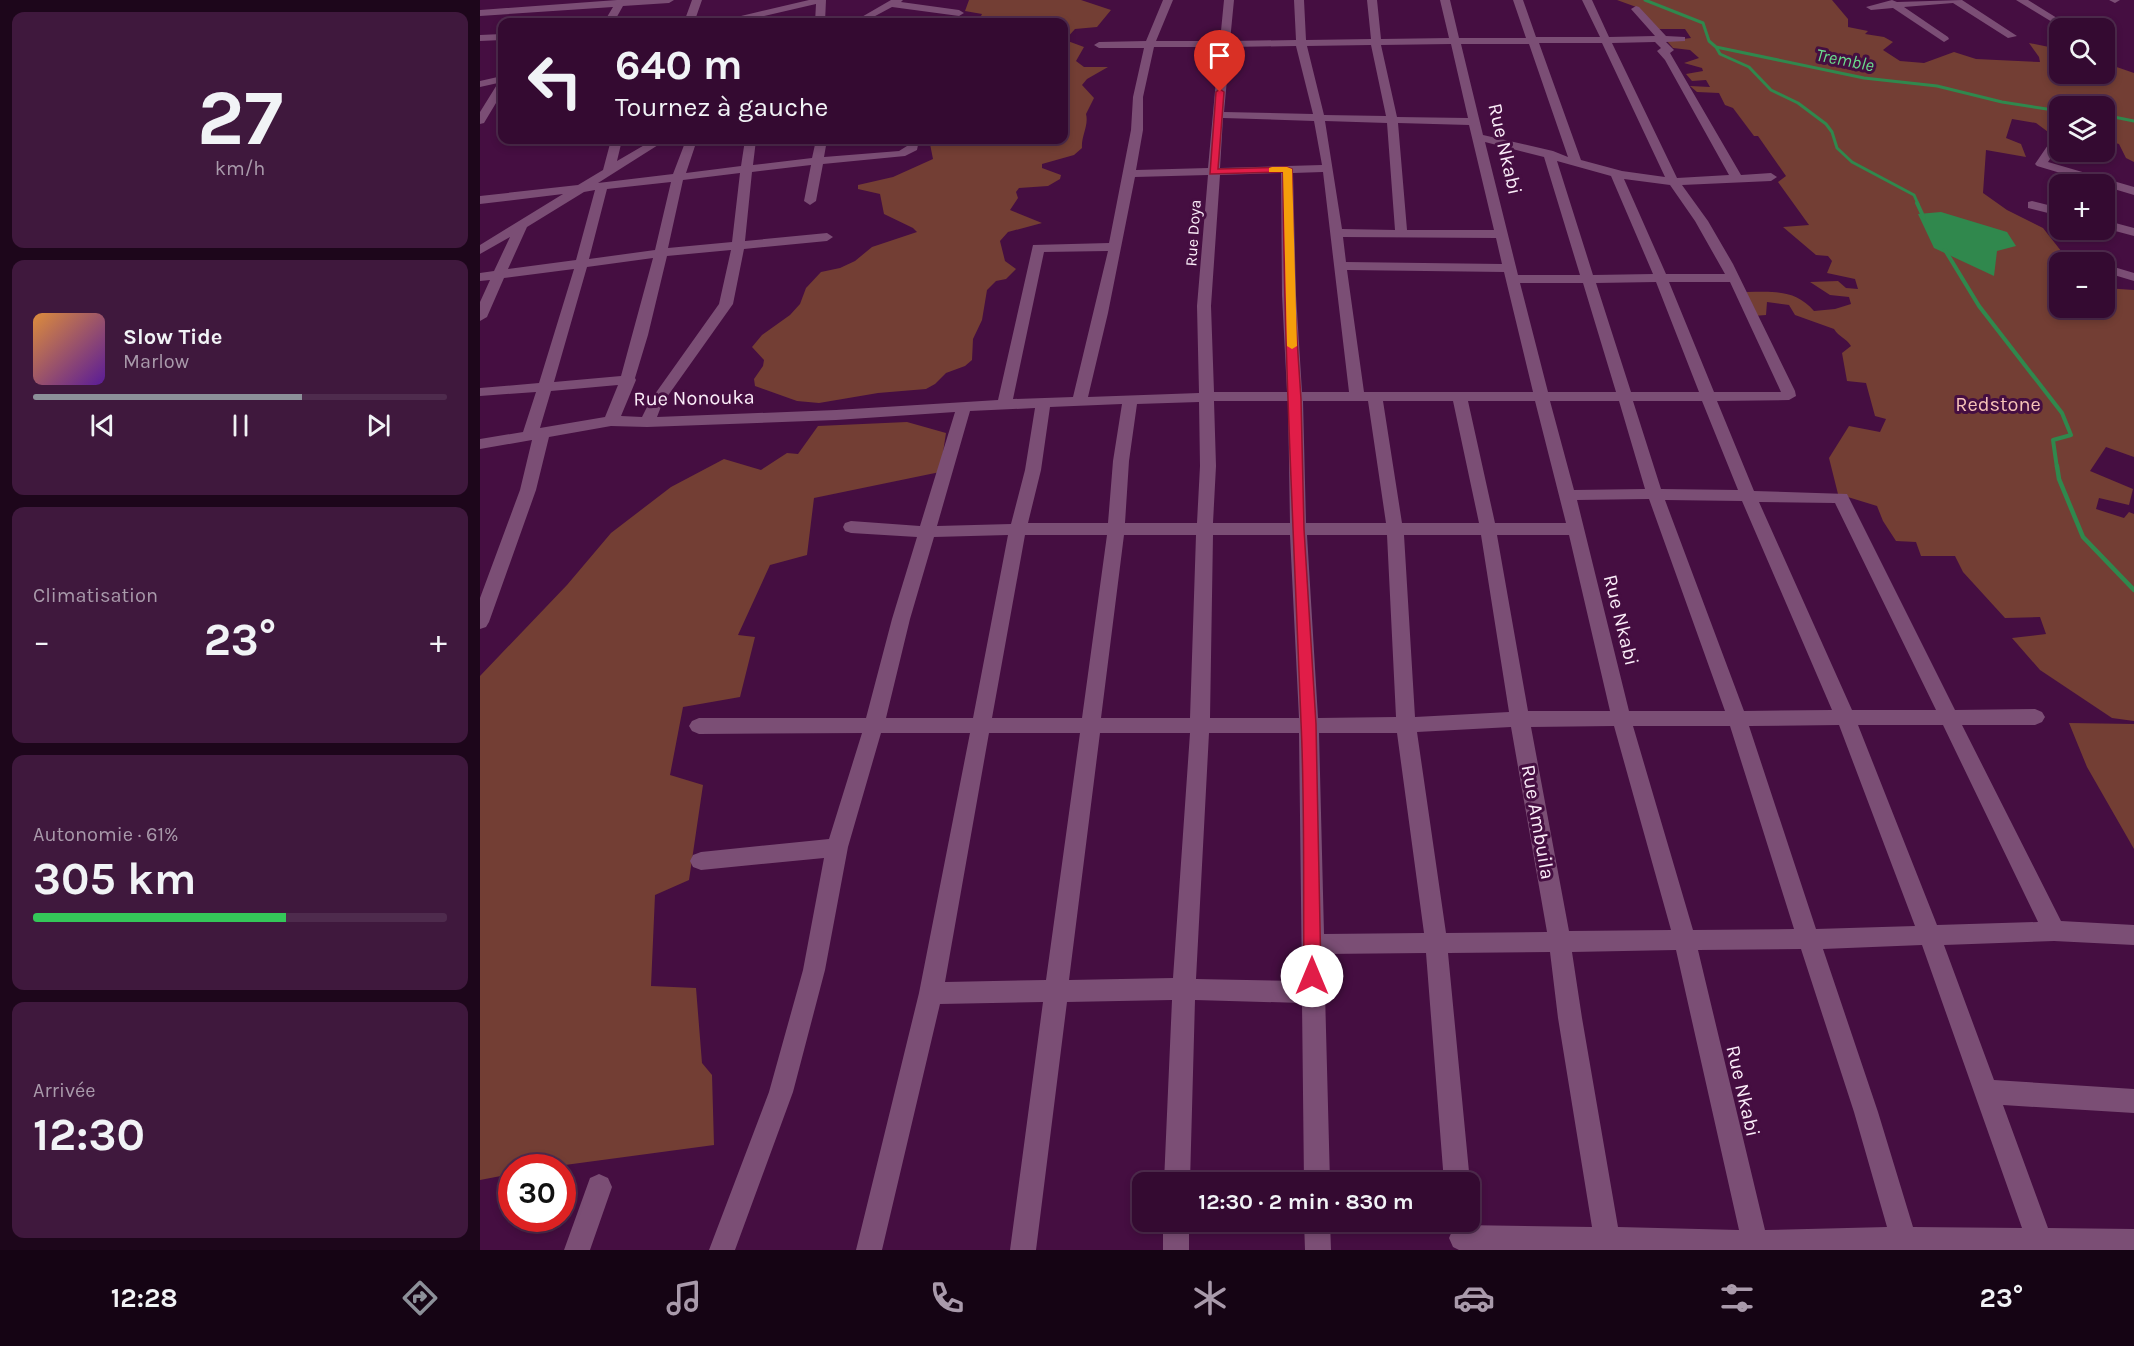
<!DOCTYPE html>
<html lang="fr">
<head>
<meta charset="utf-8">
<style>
	:root { --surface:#340a31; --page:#3f183d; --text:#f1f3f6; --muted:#a99aab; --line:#4e2b4d; --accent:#8c9099 }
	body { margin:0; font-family:Karla,sans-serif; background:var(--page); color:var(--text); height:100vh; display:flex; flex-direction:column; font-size:22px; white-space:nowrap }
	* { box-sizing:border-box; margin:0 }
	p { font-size:20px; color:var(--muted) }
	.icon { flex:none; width:33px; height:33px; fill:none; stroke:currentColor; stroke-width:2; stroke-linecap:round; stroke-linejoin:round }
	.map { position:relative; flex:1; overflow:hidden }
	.side { display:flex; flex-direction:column; gap:12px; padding:12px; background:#1d061b; width:480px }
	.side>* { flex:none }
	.top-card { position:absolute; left:18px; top:18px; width:570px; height:126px; border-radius:12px; box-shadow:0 3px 9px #0003,0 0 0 2px var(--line); background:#340a31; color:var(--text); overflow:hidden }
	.tools { position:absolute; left:1569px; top:18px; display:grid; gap:12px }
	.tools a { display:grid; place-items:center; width:66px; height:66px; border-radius:12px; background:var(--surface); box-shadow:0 3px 9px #0003,0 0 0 2px var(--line); font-size:30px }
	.speed { position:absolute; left:18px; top:1154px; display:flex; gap:12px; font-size:30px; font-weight:700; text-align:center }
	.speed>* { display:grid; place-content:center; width:78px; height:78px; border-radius:50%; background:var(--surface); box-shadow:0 3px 9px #0003,0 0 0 2px var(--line); line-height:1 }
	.speed .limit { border:9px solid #d22; background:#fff; color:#111 }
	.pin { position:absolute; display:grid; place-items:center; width:51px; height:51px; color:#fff; margin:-62px -26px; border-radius:50% 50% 50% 0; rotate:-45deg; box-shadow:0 0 6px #0007 }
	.pin .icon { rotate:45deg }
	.me { position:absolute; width:66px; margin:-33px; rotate:0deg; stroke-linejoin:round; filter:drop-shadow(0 0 4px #0008) }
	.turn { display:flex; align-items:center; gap:21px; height:126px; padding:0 18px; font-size:27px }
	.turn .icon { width:78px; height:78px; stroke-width:2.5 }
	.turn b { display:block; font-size:42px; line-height:51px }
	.big { font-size:45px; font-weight:700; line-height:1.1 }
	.side .widget { flex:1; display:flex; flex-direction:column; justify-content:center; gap:9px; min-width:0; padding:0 21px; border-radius:12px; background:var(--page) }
	.side .dial { align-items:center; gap:0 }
	.dial b { font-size:78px; line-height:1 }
	.song { display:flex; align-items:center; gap:18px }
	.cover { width:72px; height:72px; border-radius:9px; background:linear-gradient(135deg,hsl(30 70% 55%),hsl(270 70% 35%)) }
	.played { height:6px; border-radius:3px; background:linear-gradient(90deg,var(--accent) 65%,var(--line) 65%) }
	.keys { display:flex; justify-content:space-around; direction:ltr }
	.heat { display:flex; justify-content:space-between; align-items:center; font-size:33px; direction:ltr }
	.charge { height:9px; border-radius:4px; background:linear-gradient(90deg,#34c759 61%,var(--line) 0) }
	.trip { position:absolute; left:652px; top:1172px; width:348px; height:60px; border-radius:12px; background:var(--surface); box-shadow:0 3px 9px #0003,0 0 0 2px var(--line); font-weight:700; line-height:60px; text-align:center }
	.menu { display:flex; height:96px; justify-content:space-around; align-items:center; background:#150414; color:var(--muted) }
	.menu .icon { width:42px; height:42px }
	.menu .current { color:var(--accent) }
	.menu b { font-size:27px; color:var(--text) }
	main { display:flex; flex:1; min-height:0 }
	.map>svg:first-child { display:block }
	.green { fill:#733e34 }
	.water { fill:#30884d }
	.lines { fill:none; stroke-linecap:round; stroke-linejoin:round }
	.stream-far2 { stroke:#30884d; stroke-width:3 }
	.stream-far1 { stroke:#30884d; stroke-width:4 }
	.stream { stroke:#30884d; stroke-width:4.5 }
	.minor { fill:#7b4e75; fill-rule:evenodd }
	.route { fill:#e11d48; stroke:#92132f; stroke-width:1.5 }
	.slow { fill:#f59e0b }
	.labels { text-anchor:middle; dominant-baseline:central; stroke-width:6; stroke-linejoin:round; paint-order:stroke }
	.far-street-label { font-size:16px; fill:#fbedf9; stroke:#450e41 }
	.far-water-label { font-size:18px; font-style:italic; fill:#6bdc8d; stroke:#450e41 }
	.street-label { font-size:20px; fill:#fbedf9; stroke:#450e41 }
	.park-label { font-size:20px; fill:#f6c3b8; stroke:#450e41 }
</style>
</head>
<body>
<main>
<section class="side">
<div class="widget dial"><b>27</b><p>km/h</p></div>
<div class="widget">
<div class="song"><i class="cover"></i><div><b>Slow Tide</b><p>Marlow</p></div></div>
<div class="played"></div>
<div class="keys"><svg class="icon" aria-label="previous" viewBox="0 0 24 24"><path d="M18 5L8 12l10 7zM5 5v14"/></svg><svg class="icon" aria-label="pause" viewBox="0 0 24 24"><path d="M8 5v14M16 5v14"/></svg><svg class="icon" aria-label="next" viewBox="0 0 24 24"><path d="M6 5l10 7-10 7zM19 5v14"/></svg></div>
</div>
<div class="widget"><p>Climatisation</p>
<div class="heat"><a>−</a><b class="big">23°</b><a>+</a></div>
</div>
<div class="widget"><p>Autonomie · 61%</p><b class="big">305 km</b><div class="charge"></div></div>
<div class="widget"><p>Arrivée</p><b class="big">12:30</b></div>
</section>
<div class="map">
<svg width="1654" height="1250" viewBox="0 0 1654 1250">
	<rect width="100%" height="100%" fill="#450e41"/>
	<path class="green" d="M 489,0 L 601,0 L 631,10 L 617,27 L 595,29 L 585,40 L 604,47 L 596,61 L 604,67 L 628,67 L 607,79 L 602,85 L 614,98 L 606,114 C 609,126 601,136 602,148 L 594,155 L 562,164 L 562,168 L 581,175 L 580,179 L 568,186 L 539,188 L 536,192 L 538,198 L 530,210 L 562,223 L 528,232 L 520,241 L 525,261 L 536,269 L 526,279 L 516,281 L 507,290 L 502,320 L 493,339 L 492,360 L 485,366 L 466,373 L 455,384 L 446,389 L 398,393 L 339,403 L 317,401 L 275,386 L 274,379 L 283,366 L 284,360 L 272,347 L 282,335 L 310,315 L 320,304 L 326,288 L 341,272 L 360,268 L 375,261 L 392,247 L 437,232 L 433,228 L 404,214 L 400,194 L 378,189 L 378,185 L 413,177 L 453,159 L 450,144 L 447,140 L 584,140 L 584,22 L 498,22 L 502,14 L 485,11 Z
		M 1137,0 L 1352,0 L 1368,19 L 1368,27 L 1388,31 L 1385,34 L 1404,37 L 1413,42 L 1403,50 L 1420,61 L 1444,63 L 1474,52 L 1496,59 L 1560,62 L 1559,57 L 1549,43 L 1579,49 L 1580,74 L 1624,74 L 1625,63 L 1654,73 L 1654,162 L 1646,158 L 1639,144 L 1625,140 L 1624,106 L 1580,106 L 1579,140 L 1556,123 L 1532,119 L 1526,138 L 1541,144 L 1546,157 L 1506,150 L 1503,193 L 1527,210 L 1563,228 L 1589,261 L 1580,262 L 1580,308 L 1624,308 L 1625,288 L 1654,290 L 1654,457 L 1626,447 L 1610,471 L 1653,489 L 1649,505 L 1619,498 L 1616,509 L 1644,518 L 1649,512 L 1654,514 L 1654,721 L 1632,718 L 1560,670 L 1532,638 L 1566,634 L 1560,617 L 1525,618 L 1483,572 L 1475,556 L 1441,556 L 1436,542 L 1416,541 L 1403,521 L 1397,506 L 1358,494 L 1349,458 L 1369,426 L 1400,432 L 1406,419 L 1395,416 L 1386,383 L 1367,381 L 1362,353 L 1371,346 C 1366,338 1359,337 1354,329 L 1315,315 L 1309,305 L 1287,302 L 1286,315 L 1273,316 L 1264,297 L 1267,292 C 1294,292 1315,289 1334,311 L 1355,309 L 1371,304 L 1369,297 L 1350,295 L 1330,282 L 1358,281 L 1366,288 L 1378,289 L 1375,279 L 1347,273 L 1352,261 L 1348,256 L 1336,255 L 1303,227 L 1329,225 L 1298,182 L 1306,176 L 1278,136 L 1274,136 L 1253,108 L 1245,105 L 1239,93 L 1217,92 L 1210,86 L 1230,87 L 1226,80 L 1212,81 L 1206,74 L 1223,71 L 1222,68 L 1204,63 L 1219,58 L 1210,50 L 1193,48 L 1187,41 L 1211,38 L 1205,29 L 1174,29 L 1159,8 Z
		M 427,422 L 466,433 L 460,472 L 334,498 L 327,555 L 290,565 L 258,635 L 275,637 L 260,697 L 203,707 L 190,775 L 223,785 L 209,880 L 175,895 L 171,986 L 216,988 L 222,1063 L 232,1075 L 234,1145 L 70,1167 L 32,1167 L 31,1174 L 0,1180 L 0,676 L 87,585 L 131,533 L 191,487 L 244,459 L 281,470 L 307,453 L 318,454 L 338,426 Z
		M 1589,723 L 1654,724 L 1654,849 L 1607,767 Z"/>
	<path class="water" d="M 1461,212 L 1527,232 L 1536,246 L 1517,251 L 1514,276 L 1454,248 L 1438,214 Z"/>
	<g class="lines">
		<path class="stream-far2" d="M 1165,0 L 1223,23 L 1229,41 L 1236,47 L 1384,78 L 1457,86 L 1522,102 L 1580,111
			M 1236,47 L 1240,54 L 1269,67 L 1291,90 L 1318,103 L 1346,124 L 1352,132 L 1357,148 L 1372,162 L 1434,195 L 1438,204
			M 1624,115 L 1654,121"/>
		<path class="stream-far1" d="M 1437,203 L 1444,218
			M 1465,250 L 1499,306 L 1582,413 L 1591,435 L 1573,440 L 1577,468"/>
		<path class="stream" d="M 1577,466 L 1579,479 L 1603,537 L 1654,590"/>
		<path class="minor" d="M 137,0 L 194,0 L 189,3 L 143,6 L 134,22 L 124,22 L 133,7 L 0,16 L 0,10 Z
			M 212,0 L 222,0 L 215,20 L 261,16 L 329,0 L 346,0 L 345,22 L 335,22 L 336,4 L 259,22 L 204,22 Z
			M 411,0 L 423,0 L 421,2 L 479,10 L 484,13 L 479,16 L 412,7 L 384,22 L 373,22 Z
			M 683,0 L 693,0 L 676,41 L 740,41 L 744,0 L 754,0 L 750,41 L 816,40 L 814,0 L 824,0 L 826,40 L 891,39 L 887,0 L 897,0 L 901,39 L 969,38 L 960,0 L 970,0 L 979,38 L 1046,38 L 1033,0 L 1043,0 L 1056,37 L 1120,37 L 1102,0 L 1112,0 L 1129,37 L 1175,36 L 1151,9 L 1156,6 L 1159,7 L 1186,36 L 1205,37 L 1205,41 L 1186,42 L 1194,50 L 1190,53 L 1261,175 L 1291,173 L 1297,177 L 1291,181 L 1202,185 L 1228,221 L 1253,264 L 1315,391 L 1316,396 L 1309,400 L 1237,401 L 1274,491 L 1367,494 L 1475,710 L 1555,709 L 1562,712 L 1565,717 L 1562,722 L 1555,725 L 1482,725 L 1581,921 L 1654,925 L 1654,945 L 1574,941 L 1464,945 L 1514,1080 L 1654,1089 L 1654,1113 L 1523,1105 L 1568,1228 L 1654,1229 L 1654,1250 L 979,1250 L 973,1247 L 969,1238 L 973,1229 L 982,1225 L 1112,1227 L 1078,1018 L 1070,952 L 968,953 L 990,1182 L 964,1182 L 946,953 L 844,954 L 850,1182 L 824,1182 L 822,1003 L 715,1000 L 710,1182 L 684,1182 L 692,1000 L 587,1002 L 556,1250 L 530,1250 L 563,1002 L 460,1004 L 402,1250 L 376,1250 L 439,993 L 490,733 L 401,733 L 368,847 L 345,970 L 313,1092 L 255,1250 L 229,1250 L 289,1092 L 323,970 L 344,858 L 221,870 L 213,867 L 210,861 L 213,855 L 221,852 L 349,839 L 382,733 L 219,734 L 212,731 L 209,726 L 212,721 L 219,718 L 386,718 L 412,619 L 437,537 L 371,533 L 365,531 L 363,527 L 365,523 L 371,521 L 440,526 L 475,412 L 356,420 L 167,427 L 131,426 L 69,437 L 56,490 L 9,622 L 6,627 L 0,629 L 0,598 L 40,490 L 52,440 L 0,449 L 0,439 L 43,432 L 56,392 L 0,396 L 0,388 L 59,383 L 94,269 L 24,278 L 7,317 L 0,321 L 0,302 L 10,280 L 0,281 L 0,273 L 14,271 L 30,237 L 0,254 L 0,245 L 83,194 L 0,204 L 0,196 L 98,185 L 123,170 L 131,140 L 142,140 L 137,161 L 173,140 L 186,140 L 118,183 L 193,174 L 206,140 L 217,140 L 206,173 L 261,166 L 265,140 L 276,140 L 273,165 L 332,158 L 336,140 L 347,140 L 344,157 L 419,151 L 427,146 L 429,140 L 439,140 L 437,150 L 425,156 L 343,164 L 336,201 L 330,205 L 324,201 L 331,165 L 272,172 L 265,241 L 347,233 L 353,237 L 347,241 L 264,249 L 253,304 L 182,404 L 177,417 L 356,410 L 518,400 L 553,245 L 629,243 L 651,130 L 653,97 L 664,48 L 619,48 L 614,45 L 619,42 L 666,41 ZM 1175,42 L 1181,48 L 1177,51 L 1185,60 L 1249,175 L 1197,178 L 1132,43 ZM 1059,43 L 1122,43 L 1185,177 L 1142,171 L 1101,160 ZM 971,44 L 988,118 L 917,117 L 901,45 ZM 981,44 L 1049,44 L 1088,157 L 1073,151 L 1003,135 ZM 891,45 L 906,116 L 844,115 L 827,46 ZM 816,46 L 833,114 L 744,112 L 750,47 ZM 674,47 L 739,47 L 728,168 L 656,170 L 663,130 L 663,97 ZM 743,118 L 834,121 L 842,165 L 740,168 ZM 845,121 L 907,123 L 915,230 L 862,229 ZM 918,123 L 989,125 L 1014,230 L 927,230 ZM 1005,142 L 1064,157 L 1100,275 L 1038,275 ZM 1077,161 L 1131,176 L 1173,274 L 1113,275 ZM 843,172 L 869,392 L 822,392 L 816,295 L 813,173 ZM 260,173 L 252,242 L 188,248 L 203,180 ZM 801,173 L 802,295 L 807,392 L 734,392 L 731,306 L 740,175 ZM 728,175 L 717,306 L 719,393 L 608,397 L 628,313 L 655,177 ZM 1144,179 L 1190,185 L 1215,221 L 1245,274 L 1186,274 ZM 191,182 L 175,250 L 109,259 L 127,189 ZM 115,190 L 96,260 L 28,269 L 47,227 L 104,192 ZM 863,237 L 1016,238 L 1022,264 L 866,262 ZM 251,250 L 239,304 L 170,401 L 162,417 L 141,416 L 156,380 L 155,378 L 168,335 L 187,256 ZM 628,251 L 593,397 L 533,399 L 564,252 ZM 173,258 L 141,376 L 74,382 L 107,267 ZM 867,270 L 1024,272 L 1053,392 L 884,392 ZM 1176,282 L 1219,392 L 1151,392 L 1116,283 ZM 1189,282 L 1250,282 L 1301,392 L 1234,392 ZM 1040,283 L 1103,283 L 1136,392 L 1068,392 ZM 138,385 L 125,417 L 60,428 L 71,391 ZM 734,401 L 808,401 L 810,523 L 733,523 L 736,466 ZM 823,401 L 888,401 L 906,523 L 826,523 ZM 903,401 L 973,401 L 999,523 L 922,523 ZM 988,401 L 1055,401 L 1086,523 L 1015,523 ZM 1070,401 L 1139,401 L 1165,489 L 1094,490 ZM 1153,401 L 1222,401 L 1258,490 L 1181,489 ZM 719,402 L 720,466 L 717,523 L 645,523 L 649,461 L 657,404 ZM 642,404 L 633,461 L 628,523 L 548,523 L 561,470 L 570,407 ZM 555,408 L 545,470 L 531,524 L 457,526 L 490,411 ZM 1169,499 L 1245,711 L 1149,711 L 1097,500 ZM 1185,500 L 1262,501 L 1352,710 L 1264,711 ZM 1279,502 L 1355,503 L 1456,710 L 1372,710 ZM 528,535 L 493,718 L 406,718 L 430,619 L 454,537 ZM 545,535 L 627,535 L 602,718 L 512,718 ZM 644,535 L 716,535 L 710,718 L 621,718 ZM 733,535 L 810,535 L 819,718 L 730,718 ZM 827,535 L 907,535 L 916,717 L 838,718 ZM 924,535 L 1001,535 L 1029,712 L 935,717 ZM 1017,535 L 1089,535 L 1130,711 L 1048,711 ZM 1359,725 L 1435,926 L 1336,929 L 1269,726 ZM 1378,725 L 1463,725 L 1558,922 L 1457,925 ZM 1134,726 L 1191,930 L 1089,931 L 1051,727 ZM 1153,726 L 1250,726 L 1314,929 L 1213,930 ZM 1031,727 L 1067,932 L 966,933 L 937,732 ZM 509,733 L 600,733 L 566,980 L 465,982 ZM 620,733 L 710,733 L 693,978 L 589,980 ZM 729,733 L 819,733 L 822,981 L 716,979 ZM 839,733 L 917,733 L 944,933 L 844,934 ZM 1442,945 L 1542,1228 L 1433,1227 L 1398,1112 L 1343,949 ZM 1321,949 L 1374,1112 L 1407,1227 L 1285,1230 L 1218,950 ZM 1196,950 L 1259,1230 L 1138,1227 L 1102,1018 L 1092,952 Z
			M 1412,0 L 1417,2 L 1482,0 L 1537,36 L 1528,38 L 1473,3 L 1424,7 L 1468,37 L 1469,39 L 1464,42 L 1413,8 L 1391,10 L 1386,7 Z
			M 1536,0 L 1548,0 L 1593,28 L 1582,28 Z
			M 1629,0 L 1640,0 L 1635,3 Z
			M 22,34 L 22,40 L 0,41 L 0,35 Z
			M 22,76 L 22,93 L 4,123 L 0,124 L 0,112 L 18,83 L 0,87 L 0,81 Z
			M 1572,144 L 1578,147 L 1568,162 L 1654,187 L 1654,195 L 1557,166 L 1555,164 L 1568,145 Z
			M 1552,201 L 1580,208 L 1580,216 L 1548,208 L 1548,202 Z
			M 1624,220 L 1654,228 L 1654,236 L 1624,228 Z
			M 1605,258 L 1612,262 L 1596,262 L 1598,259 Z
			M 1624,264 L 1654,273 L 1654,281 L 1624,272 Z
			M 119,1174 L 128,1178 L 132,1187 L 110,1250 L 84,1250 L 110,1178 Z
			M 683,1221 L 709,1221 L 709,1250 L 683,1250 Z
			M 824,1221 L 850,1221 L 851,1250 L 825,1250 Z"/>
	</g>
	<path class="route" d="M 740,89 L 744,92 L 738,169 L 807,167 L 812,169 L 814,295 L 821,399 L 824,529 L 836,724 L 841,976 L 839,982 L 832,984 L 826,982 L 824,976 C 823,891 825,806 821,722 C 814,539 804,356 803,172 L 730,174 L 736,92 Z"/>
	<path class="slow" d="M 792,167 L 807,167 L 812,169 L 817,346 L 812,349 L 807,346 L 803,172 L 789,172 L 789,168 Z"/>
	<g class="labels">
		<g class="far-street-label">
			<text transform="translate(713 233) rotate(-86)">Rue Doya</text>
		</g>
		<g class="far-water-label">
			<text transform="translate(1365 60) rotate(11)">Tremble</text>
		</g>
		<g class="street-label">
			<text transform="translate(1025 149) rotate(77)">Rue Nkabi</text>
			<text transform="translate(214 398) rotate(-1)">Rue Nonouka</text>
			<text transform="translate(1141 620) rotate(76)">Rue Nkabi</text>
			<text transform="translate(1058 822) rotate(80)">Rue Ambuila</text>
			<text transform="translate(1263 1091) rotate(77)">Rue Nkabi</text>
		</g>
		<g class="park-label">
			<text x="1518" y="404">Redstone</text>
		</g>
	</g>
</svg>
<div class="tools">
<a><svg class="icon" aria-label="search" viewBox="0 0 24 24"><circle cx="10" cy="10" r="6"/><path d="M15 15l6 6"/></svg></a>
<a><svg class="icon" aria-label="layers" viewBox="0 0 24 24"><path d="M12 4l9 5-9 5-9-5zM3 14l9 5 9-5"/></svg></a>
<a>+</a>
<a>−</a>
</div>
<div class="speed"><div class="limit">30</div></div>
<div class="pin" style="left:740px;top:92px;background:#d93025"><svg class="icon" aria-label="arrive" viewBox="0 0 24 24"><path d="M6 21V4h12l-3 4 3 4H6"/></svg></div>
<svg class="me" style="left:832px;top:976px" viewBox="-20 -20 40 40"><circle r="19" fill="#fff"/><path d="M0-13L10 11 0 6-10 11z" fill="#e11d48"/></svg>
<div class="trip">12:30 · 2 min · 830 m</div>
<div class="top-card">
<div class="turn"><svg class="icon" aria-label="left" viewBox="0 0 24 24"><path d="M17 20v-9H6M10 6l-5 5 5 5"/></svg><div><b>640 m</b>Tournez à gauche</div></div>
</div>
</div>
</main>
<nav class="menu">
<b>12:28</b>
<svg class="icon current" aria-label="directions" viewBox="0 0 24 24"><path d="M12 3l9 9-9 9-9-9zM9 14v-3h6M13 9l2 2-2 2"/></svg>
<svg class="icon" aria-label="music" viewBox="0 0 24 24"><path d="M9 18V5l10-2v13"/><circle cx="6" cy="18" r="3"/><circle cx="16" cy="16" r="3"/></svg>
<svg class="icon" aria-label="phone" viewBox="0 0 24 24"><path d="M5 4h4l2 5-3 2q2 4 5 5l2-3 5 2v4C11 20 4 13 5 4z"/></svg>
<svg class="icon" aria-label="climate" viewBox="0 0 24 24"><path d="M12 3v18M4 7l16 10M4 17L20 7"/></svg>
<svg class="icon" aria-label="car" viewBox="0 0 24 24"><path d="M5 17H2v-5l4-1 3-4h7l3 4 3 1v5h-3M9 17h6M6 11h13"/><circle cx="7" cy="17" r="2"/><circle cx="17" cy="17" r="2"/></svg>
<svg class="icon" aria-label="filters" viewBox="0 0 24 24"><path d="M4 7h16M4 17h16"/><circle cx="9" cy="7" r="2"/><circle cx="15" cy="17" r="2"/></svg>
<b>23°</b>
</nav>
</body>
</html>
